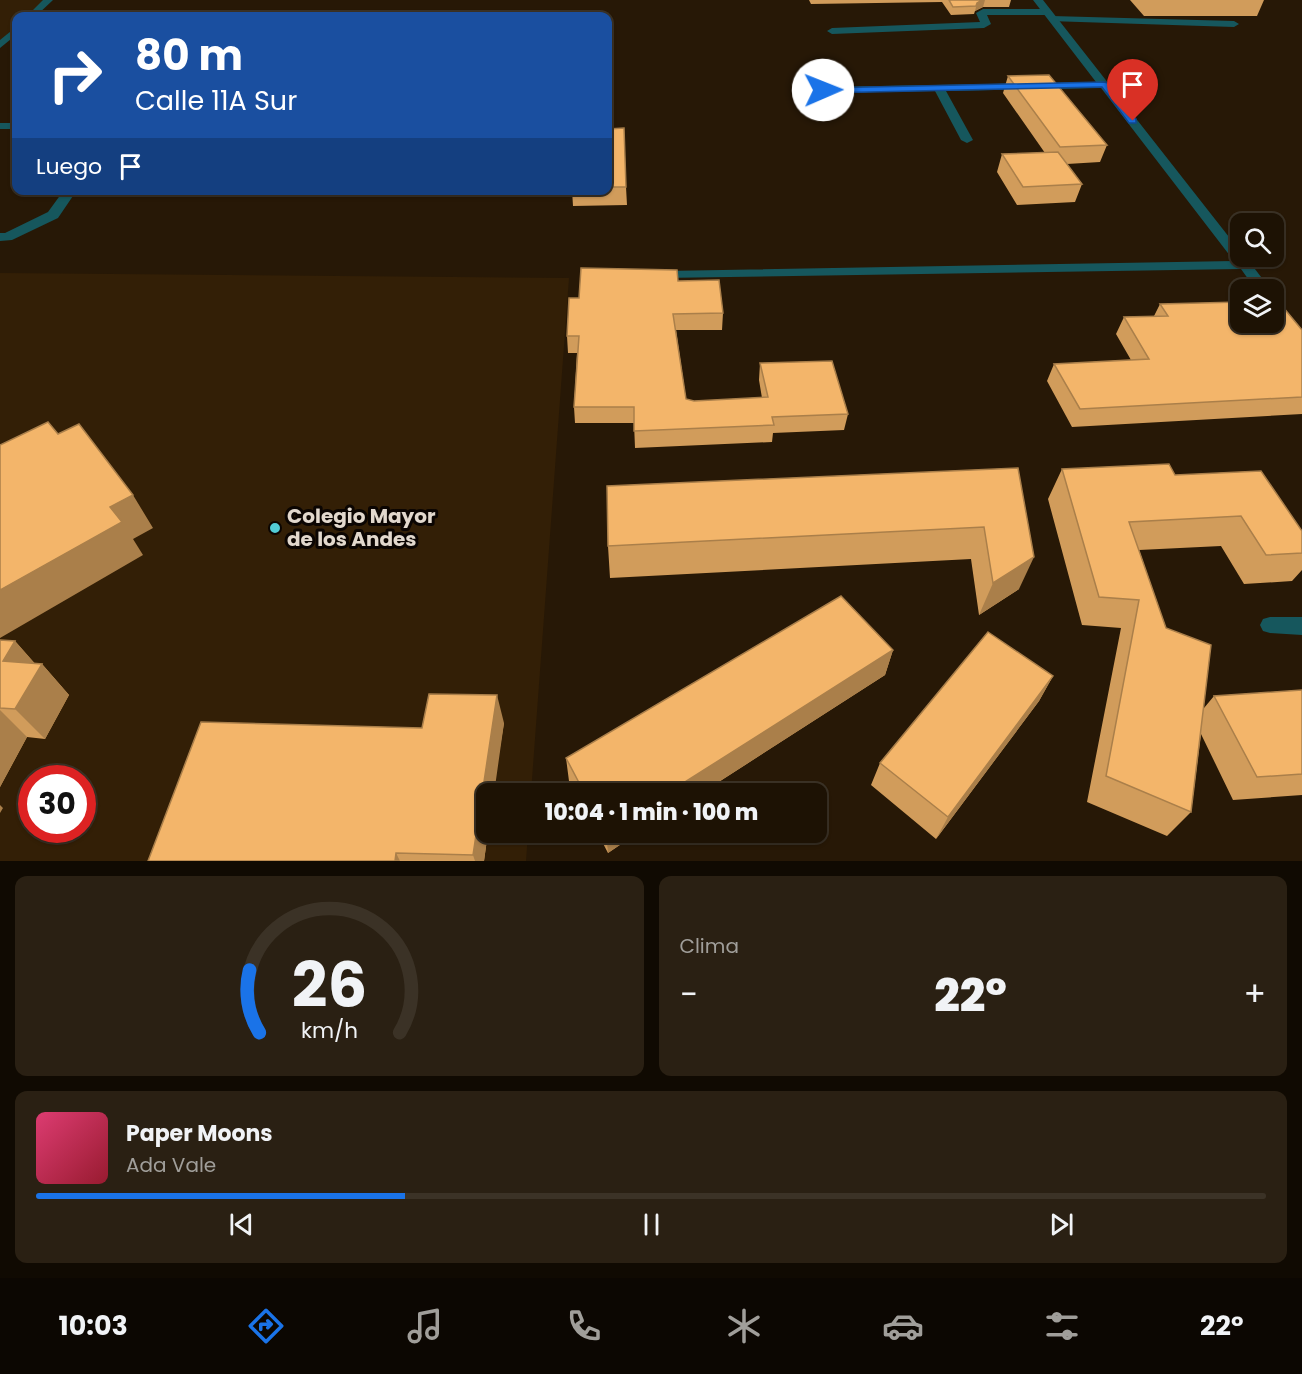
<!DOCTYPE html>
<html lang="es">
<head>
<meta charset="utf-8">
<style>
	:root { --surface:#1d1204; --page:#2a2013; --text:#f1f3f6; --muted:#a09e9a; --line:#3b3226; --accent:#1a73e8 }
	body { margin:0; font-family:Poppins,sans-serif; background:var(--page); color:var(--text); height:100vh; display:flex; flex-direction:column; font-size:22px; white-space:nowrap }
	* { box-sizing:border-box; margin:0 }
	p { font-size:20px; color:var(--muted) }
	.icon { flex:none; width:33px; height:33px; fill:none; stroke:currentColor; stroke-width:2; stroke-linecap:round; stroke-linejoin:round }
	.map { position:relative; height:861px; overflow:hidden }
	.sheet { display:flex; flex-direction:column; gap:15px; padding:15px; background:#100a02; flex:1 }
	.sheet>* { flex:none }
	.guide { position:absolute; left:12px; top:12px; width:600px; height:183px; border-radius:12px; box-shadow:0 2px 4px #0004,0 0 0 2px var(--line); background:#1a4fa0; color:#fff; overflow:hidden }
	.tools { position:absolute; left:1230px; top:213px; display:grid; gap:12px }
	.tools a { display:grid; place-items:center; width:54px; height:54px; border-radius:12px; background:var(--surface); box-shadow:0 2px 4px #0004,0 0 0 2px var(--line); font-size:30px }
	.speed { position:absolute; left:18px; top:765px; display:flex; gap:12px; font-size:30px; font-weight:700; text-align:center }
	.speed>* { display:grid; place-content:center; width:78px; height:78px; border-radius:50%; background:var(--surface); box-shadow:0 2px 4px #0004,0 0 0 2px var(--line); line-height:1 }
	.speed .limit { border:9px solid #d22; background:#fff; color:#111 }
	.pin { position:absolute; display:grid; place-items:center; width:51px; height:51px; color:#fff; margin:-62px -26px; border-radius:50% 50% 50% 0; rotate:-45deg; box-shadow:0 0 6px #0007 }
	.pin .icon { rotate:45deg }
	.me { position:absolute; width:66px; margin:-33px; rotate:89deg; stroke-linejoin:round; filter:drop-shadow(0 0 4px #0008) }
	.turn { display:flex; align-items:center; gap:21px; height:126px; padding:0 24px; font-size:27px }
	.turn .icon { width:78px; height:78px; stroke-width:2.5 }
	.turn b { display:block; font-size:42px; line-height:51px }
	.then { display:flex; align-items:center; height:57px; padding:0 24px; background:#0003; gap:12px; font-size:22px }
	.big { font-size:45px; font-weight:800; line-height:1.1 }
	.sheet .widget { flex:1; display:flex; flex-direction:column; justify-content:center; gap:9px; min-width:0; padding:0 21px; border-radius:12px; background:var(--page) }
	.sheet .dial { align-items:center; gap:0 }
	.dial svg { height:156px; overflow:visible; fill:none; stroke:var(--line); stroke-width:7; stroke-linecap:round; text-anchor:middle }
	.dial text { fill:var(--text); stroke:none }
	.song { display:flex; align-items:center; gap:18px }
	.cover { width:72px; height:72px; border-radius:9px; background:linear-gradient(135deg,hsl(340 70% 55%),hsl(350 70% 35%)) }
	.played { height:6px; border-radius:3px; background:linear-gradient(90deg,var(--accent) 30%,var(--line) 30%) }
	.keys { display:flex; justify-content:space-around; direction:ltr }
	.heat { display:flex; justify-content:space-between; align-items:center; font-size:33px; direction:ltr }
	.sheet .tiles { flex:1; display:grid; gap:15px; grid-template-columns:1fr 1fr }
	.widget:last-child { grid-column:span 2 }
	.trip { position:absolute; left:476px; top:783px; width:351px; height:60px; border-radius:12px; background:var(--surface); box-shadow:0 2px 4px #0004,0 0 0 2px var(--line); font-weight:800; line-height:60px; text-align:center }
	.tab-bar { display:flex; height:96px; justify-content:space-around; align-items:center; background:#0c0702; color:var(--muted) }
	.tab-bar .icon { width:42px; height:42px }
	.tab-bar .active { color:var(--accent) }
	.tab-bar b { font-size:27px; color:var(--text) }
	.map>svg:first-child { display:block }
	.built { fill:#331f06; fill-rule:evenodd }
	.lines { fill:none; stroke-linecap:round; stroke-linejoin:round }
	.service { fill:#16575d; fill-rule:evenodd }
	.minor { fill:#16575d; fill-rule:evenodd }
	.wall { fill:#d19c5b }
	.shaded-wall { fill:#aa7f4a }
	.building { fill:#f3b56a; stroke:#aa7f4a; stroke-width:1.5 }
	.route { fill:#1a73e8; stroke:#114b97; stroke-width:1.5 }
	.poi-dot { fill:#52ccd6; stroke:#0b0502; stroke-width:2 }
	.labels { text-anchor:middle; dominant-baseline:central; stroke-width:6; stroke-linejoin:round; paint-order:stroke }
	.poi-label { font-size:20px; font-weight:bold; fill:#e2d8cd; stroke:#0b0502; text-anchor:start }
</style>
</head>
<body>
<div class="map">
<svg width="1302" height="861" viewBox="0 0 1302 861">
	<rect width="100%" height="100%" fill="#271806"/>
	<path class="built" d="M 0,0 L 45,0 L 27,16 L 16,16 L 16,26 L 0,42 Z
		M 0,273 L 569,278 L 531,793 L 486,794 L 486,832 L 528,833 L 526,861 L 0,861 ZM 32,778 L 82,778 L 82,830 L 32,830 Z"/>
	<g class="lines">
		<path class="service" d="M 983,9 L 1047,9 L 1052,12 L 1047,15 L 987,15 L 991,24 L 984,28 L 832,34 L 827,31 L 832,28 L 980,22 L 976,13 Z
			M 1052,16 L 1234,21 L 1239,24 L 1234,27 L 1049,21 L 1049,17 Z
			M 0,123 L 16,123 L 16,129 L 0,129 Z
			M 64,190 L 77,190 L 58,218 L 12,240 L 0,241 L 0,233 L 5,233 L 48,212 Z
			M 1270,617 L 1302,617 L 1302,635 L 1270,633 L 1263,631 L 1260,625 L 1263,619 Z"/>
		<path class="minor" d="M 43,0 L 53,0 L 36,16 L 27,16 Z
			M 1033,0 L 1043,0 L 1240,251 L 1240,256 L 1245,256 L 1271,290 L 1256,290 L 1241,269 L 661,278 L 659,275 L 661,272 L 666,271 L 1234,261 L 1101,88 L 946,91 L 973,140 L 967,143 L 961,140 L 935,91 L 823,93 L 818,90 L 823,87 L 1096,82 Z
			M 16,27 L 16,35 L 0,48 L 0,40 Z"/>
	</g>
	<path class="wall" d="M 809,0 L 1011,0 L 1009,7 L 983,7 L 975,11 L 974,14 L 951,15 L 942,2 L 811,4 Z
		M 1130,0 L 1264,0 L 1257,16 L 1144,16 Z
		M 1008,76 L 1107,145 L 1100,162 L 1067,164 L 1082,184 L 1075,202 L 1017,205 L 997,172 L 1002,154 L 1045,153 L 1003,93 Z
		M 608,129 L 626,187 L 627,205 L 573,206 L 572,190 L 608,190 Z
		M 579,298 L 723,313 L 722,330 L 676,330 L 686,399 L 694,401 L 762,398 L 759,380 L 760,363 L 848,414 L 844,430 L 773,433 L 772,442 L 635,448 L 634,423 L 575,423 L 574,407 L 577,353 L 568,353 L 567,336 Z
		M 1160,304 L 1302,330 L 1302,414 L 1072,427 L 1047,381 L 1054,364 L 1131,360 L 1116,334 L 1124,317 L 1154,316 Z
		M 1018,468 L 1019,589 L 979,615 L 971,559 L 610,578 L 608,546 Z
		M 1062,469 L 1175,475 L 1302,531 L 1302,570 L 1292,581 L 1244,584 L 1221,546 L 1139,550 L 1166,628 L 1204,708 L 1214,696 L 1302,690 L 1302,795 L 1233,800 L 1201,734 L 1191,812 L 1167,836 L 1087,802 L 1121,628 L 1082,625 L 1048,499 Z
		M 0,640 L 15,641 L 35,664 L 42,664 L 69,695 L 45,739 L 27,737 L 0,787 Z
		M 893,650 L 885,675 L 700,794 L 576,794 L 569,781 L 566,758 Z
		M 1053,676 L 1039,701 L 936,839 L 871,785 L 880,763 Z
		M 504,723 L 486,832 L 488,832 L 484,861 L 148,861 L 422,728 Z
		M 597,832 L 639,832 L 608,853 Z"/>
	<path class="shaded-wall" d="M 982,0 L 985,0 L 983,7 L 975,11 L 977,3 Z
		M 133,495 L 153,528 L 133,539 L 143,555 L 0,638 L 0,590 L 110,507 Z
		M 1034,557 L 1019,589 L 979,615 L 993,583 Z
		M 15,641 L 39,668 L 42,664 L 69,695 L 45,739 L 15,709 L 3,661 Z
		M 893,650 L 885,675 L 700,794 L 666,794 Z
		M 1053,676 L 1039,701 L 936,839 L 948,817 Z
		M 497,695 L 504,723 L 494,794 L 486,794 L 486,832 L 488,832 L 484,861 L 475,861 L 473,855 Z
		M 0,710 L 27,737 L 0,787 Z
		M 0,805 L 3,808 L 0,813 Z
		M 606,832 L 639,832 L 608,853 Z
		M 396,853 L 400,861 L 395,861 Z"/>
	<path class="building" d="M 949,0 L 982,0 L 977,3 L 976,6 L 953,7 Z
		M 1049,75 L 1107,145 L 1060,147 L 1008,76 Z
		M 624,128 L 626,187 L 608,187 L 608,129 Z
		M 1058,152 L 1082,184 L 1023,187 L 1002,154 Z
		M 581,268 L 677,270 L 678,281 L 719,280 L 723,313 L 673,314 L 686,399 L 694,401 L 768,397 L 760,363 L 832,361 L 848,414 L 772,417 L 774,425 L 634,431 L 634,407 L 574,407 L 579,336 L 567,336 L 569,298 L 579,298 Z
		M 1274,301 L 1278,301 L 1302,330 L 1302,397 L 1080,409 L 1054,364 L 1149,359 L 1124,317 L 1168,316 L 1160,304 L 1240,302 L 1240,322 L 1274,322 Z
		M 48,422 L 58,434 L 79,424 L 133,495 L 110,507 L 122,522 L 0,590 L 0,445 Z
		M 1169,464 L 1175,475 L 1261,471 L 1302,531 L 1302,553 L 1266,555 L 1241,516 L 1129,522 L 1166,628 L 1211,645 L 1191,812 L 1106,776 L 1139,600 L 1099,597 L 1062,469 Z
		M 1018,468 L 1034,557 L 993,583 L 984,527 L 608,546 L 607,486 Z
		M 841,596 L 893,650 L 666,794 L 585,794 L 566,758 Z
		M 988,632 L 1053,676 L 948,817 L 880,763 Z
		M 0,640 L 15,641 L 3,661 L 42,664 L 15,709 L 0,708 Z
		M 1302,690 L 1302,774 L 1257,777 L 1214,696 Z
		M 429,694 L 497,695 L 473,855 L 396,853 L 395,861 L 148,861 L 201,722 L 422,728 Z"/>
	<path class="route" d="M 1104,82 L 1108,83 L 1136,119 L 1136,123 L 1129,123 L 1102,87 L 823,93 L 818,90 L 823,88 Z"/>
	<circle class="poi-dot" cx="275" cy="528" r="6"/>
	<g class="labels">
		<g class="poi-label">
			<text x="287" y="516">Colegio Mayor<tspan x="287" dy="23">de los Andes</tspan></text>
		</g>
	</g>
</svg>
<div class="tools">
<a><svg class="icon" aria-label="search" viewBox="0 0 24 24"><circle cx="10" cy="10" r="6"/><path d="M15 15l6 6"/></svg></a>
<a><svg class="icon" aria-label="layers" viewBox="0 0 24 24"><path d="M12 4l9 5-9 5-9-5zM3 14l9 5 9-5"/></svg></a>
</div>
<div class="speed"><div class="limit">30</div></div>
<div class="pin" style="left:1133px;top:121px;background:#d93025"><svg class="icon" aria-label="arrive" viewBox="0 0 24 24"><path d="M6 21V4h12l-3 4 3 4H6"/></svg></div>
<svg class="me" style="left:823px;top:90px" viewBox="-20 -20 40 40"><circle r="19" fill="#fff"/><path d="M0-13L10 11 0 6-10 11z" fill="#1a73e8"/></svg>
<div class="trip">10:04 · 1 min · 100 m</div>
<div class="guide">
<div class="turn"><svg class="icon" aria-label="right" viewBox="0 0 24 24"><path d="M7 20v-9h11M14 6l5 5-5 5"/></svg><div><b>80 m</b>Calle 11A Sur</div></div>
<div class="then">Luego<svg class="icon" aria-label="arrive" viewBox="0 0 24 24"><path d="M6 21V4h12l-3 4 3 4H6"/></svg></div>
</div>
</div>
<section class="sheet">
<div class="tiles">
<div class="widget dial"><svg viewBox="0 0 100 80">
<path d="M14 69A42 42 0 1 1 86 69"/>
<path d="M14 69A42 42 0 0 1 9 37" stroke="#1a73e8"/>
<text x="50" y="56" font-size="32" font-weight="700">26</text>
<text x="50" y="72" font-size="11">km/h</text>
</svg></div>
<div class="widget"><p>Clima</p>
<div class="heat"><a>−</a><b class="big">22°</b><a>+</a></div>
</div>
<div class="widget">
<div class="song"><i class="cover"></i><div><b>Paper Moons</b><p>Ada Vale</p></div></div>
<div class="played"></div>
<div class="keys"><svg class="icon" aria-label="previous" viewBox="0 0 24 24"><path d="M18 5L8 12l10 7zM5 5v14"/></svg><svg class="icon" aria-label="pause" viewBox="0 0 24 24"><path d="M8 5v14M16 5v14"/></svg><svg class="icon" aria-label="next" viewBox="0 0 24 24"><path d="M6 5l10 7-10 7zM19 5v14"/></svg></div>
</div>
</div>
</section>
<nav class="tab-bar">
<b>10:03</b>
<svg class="icon active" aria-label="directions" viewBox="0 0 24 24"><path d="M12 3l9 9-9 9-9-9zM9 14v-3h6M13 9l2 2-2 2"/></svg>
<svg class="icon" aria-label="music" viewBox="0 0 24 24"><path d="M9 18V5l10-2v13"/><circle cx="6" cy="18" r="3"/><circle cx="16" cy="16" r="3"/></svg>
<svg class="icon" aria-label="phone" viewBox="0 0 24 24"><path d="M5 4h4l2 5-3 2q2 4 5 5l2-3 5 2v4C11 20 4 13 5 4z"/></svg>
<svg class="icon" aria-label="climate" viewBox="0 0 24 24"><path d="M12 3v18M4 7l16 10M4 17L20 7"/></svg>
<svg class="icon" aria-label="car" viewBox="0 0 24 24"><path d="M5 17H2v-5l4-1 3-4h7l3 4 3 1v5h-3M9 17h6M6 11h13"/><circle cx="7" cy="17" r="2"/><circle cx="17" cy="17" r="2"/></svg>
<svg class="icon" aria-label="filters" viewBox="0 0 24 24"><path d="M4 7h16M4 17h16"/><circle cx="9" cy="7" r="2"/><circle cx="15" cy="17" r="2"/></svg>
<b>22°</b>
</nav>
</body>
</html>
